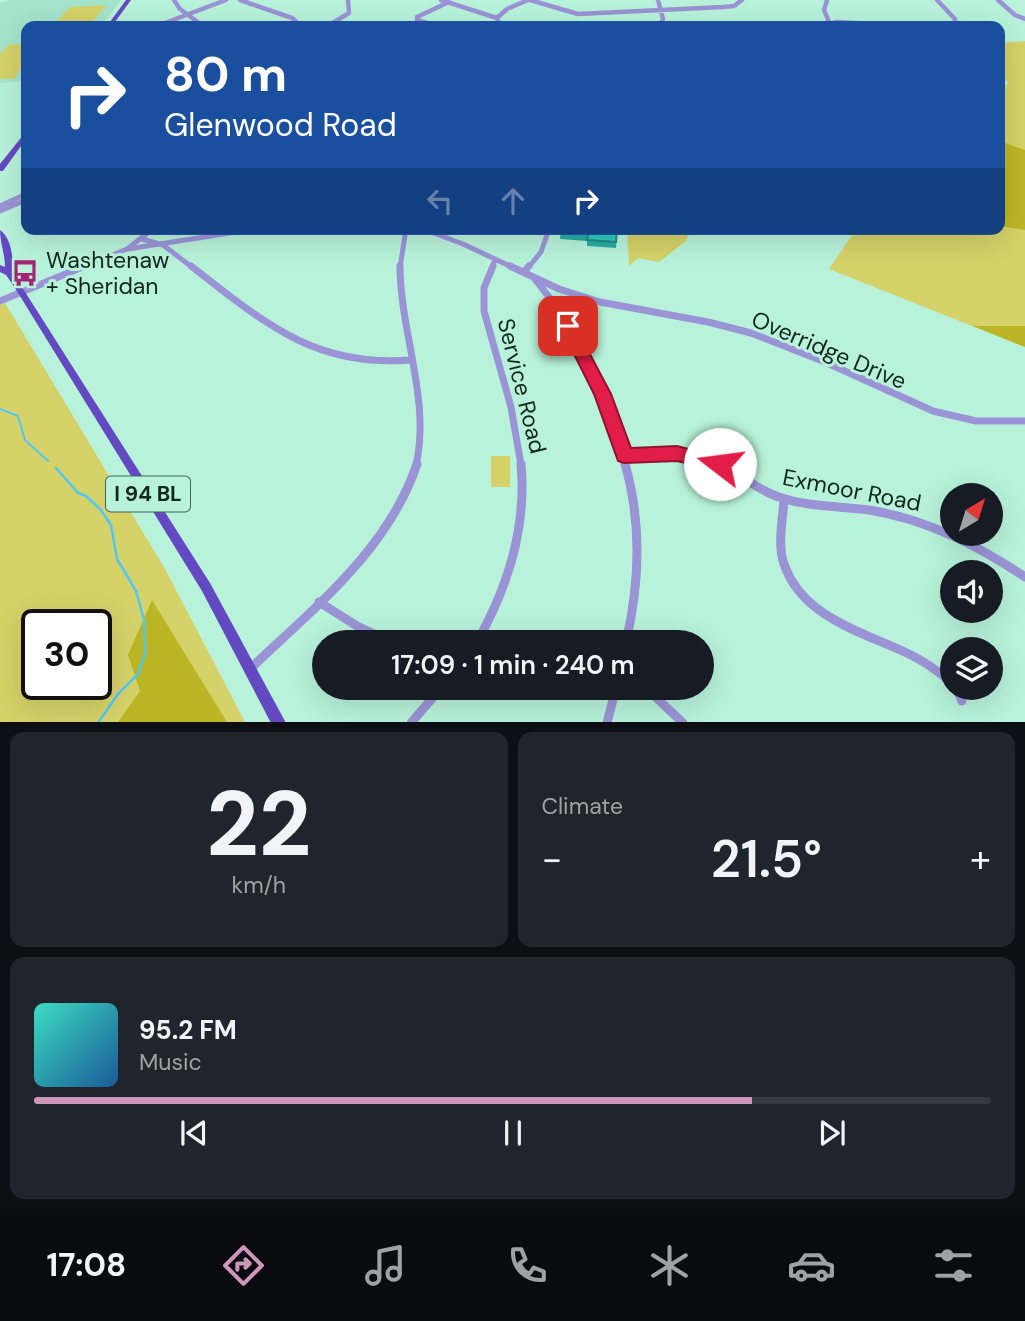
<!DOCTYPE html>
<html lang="en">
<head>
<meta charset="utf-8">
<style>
	:root { --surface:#171b24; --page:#20242c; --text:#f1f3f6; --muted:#9ea1a6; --line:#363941; --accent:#cf96bc }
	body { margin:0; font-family:"DM Sans",sans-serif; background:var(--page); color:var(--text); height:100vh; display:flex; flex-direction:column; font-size:26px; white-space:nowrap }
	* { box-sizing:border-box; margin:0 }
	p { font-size:23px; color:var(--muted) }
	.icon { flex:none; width:38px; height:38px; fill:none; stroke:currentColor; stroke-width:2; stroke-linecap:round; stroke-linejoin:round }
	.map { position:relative; height:722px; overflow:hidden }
	.details { display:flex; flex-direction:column; gap:10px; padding:10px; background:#0d0f14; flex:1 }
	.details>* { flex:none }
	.hud { position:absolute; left:21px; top:21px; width:984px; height:214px; border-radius:14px; box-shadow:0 7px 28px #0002; background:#1a4fa0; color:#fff; overflow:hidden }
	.needle { width:46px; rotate:38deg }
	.tools { position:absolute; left:940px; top:483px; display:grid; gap:14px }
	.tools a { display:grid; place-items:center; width:63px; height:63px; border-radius:50%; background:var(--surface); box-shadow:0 7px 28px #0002; font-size:35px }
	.speed { position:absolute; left:21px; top:609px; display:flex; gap:14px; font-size:35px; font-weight:700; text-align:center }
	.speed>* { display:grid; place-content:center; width:91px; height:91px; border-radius:50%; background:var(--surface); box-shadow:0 7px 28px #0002; line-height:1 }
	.speed .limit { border:4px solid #111; border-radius:10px; background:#fff; color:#111 }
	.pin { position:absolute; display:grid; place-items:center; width:60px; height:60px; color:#fff; margin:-30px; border-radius:14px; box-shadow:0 4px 10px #0006 }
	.me { position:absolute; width:77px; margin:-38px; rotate:285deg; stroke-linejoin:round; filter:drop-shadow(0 0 5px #0008) }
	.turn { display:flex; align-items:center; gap:24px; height:147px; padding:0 28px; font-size:32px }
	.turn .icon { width:91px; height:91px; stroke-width:2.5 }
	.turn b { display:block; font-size:49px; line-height:60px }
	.lanes { display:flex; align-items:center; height:66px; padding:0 28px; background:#0003; justify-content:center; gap:35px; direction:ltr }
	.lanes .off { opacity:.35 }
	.big { font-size:52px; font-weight:600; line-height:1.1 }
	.details .tile { flex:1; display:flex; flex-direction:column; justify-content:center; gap:10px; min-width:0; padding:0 24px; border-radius:14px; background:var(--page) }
	.details .dial { align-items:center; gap:0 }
	.dial b { font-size:91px; line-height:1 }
	.song { display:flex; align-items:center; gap:21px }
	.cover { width:84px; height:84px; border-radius:10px; background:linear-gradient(135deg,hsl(170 70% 55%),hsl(210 70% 35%)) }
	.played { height:7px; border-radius:4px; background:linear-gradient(90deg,var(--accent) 75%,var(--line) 75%) }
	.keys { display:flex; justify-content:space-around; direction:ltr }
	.heat { display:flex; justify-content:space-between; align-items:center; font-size:38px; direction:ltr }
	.details .tiles { flex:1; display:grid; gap:10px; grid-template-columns:1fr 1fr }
	.tile:last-child { grid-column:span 2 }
	.trip { position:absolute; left:312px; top:630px; width:402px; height:70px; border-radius:35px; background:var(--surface); box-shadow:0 7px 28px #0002; font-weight:600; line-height:70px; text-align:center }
	.dock { display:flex; height:112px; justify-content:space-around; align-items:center; background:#090b0e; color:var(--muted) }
	.dock .icon { width:49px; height:49px }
	.dock .on { color:var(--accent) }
	.dock b { font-size:32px; color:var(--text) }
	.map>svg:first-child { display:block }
	.built { fill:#a4e4ca }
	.green { fill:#d5d269; fill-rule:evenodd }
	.forest { fill:#bbb625 }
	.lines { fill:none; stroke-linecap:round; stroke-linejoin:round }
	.stream-far1 { stroke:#52c7f5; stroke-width:2 }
	.stream { stroke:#52c7f5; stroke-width:2.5 }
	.minor-far3 { stroke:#9a94d6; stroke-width:4.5 }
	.minor-far2 { stroke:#9a94d6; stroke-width:5 }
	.minor-far1 { stroke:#9a94d6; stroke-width:7 }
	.minor { stroke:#9a94d6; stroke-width:9 }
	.major { fill:#634ac3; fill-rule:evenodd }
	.wall { fill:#28aca3 }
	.building { fill:#2fc8bd; stroke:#218c84; stroke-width:2 }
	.route { fill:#e11d48; stroke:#92132f; stroke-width:2 }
	.labels { text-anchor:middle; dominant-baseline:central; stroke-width:6; stroke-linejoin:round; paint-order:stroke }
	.shield { fill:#b8f2da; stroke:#436558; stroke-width:2 }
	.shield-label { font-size:21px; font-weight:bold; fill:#112820 }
	.poi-label { font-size:23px; fill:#112820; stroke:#b8f2da; text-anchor:start }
	.street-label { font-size:23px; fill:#112820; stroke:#b8f2da }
</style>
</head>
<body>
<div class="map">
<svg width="1025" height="723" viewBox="0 0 1025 723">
	<rect width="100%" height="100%" fill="#b8f2da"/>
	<path class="built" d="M 10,0 L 121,0 L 101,26 L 26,26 L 26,81 L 0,83 L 0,3 Z"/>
	<path class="green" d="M 106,5 L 89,26 L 52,26 L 70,7 Z
		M 1025,41 L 1025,347 L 829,269 L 856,229 L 999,229 L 999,97 L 1008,82 L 999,77 L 999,43 Z
		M 26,44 L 26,54 L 24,55 L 26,56 L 26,61 L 14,79 L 0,79 L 0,54 L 8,45 Z
		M 627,229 L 691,229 L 686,241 L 659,262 L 638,258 L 629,266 Z
		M 5,303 L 165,569 L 245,722 L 0,722 L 0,305 ZM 37,625 L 96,625 L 96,684 L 37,684 Z
		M 491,456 L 510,456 L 510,487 L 491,487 Z"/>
	<path class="forest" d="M 999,141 L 1025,150 L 1025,230 L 999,226 Z
		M 973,326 L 1025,326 L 1025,347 Z
		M 152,600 L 227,722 L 118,722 L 140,691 L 128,655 Z"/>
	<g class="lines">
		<path class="stream-far1" d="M 0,409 L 18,416 L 25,440 L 48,461"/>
		<path class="stream" d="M 56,468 L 78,493 L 86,496 L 101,510 L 111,525 L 117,559 L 136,591 L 144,620 L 145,654 L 138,674 L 118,694 L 98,723"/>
		<path class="minor-far3" d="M 174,0 L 180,9 L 203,26
			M 240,0 L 292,18 L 301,26
			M 441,0 L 497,18
			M 530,0 L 578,14 L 723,7 L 734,6 L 742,0
			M 658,0 L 663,19 L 660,26
			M 827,0 L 824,10 L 829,22
			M 937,0 L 955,19 L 955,23 L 948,26
			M 998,0 L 1015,15 L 1025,19
			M 157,26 L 226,0
			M 328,26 L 349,13 L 348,0
			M 438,26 L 417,20 L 417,17 L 449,2
			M 500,26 L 497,18 L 507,9 L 528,0
			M 819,26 L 837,22 L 913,26"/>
		<path class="minor-far2" d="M 0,206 L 26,194
			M 0,211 L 26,200
			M 423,229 L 463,244 L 514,268
			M 142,239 L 163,245 L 193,268
			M 128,249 L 255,229
			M 81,268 L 127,249 L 153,229
			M 400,268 L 406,229
			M 492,268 L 495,259
			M 528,268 L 541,252 L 549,229"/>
		<path class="minor-far1" d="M 191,266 C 262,321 314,368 411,360
			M 400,266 C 400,331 431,401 416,465
			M 493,266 L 484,288 L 484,311 L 511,407 L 521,465
			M 510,266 L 559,289 L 600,302 L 708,322 L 751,333 L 825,362 L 933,411 L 976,421 L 1025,421
			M 524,272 L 529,266
			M 535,279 C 579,332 607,400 625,465
			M 0,301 L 85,266
			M 624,456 L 684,455 L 722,465"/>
		<path class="minor" d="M 625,464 C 642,523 640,582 626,642
			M 718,464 C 739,473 757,490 779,497 C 807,507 839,506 869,510 C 926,519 977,545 1025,577
			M 784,499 C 783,520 777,544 784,564 C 802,617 862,632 907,653 C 924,661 938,671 952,683
			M 319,602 L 357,626 L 391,642
			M 477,642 C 508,587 527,528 521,464
			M 251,668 C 315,607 388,550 417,464
			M 646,688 L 683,723
			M 956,688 L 962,701
			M 411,723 L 441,688
			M 607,723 L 616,688"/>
		<path class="major" d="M 126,0 L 131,0 L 112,26 L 107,26 Z
			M 26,133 L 26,139 L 3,171 L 0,171 L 0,164 L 24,134 Z
			M 0,230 C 12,239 13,258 13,273 L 210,583 L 286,723 L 271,723 L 202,591 L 15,288 L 6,275 L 0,272 L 0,265 L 5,267 C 5,254 0,243 0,230 Z"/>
	</g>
	<path class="wall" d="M 561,229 L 617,229 L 616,248 L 587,246 L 587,241 L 560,239 Z"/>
	<path class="building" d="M 561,229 L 617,229 L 616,242 L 587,240 L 588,234 L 561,233 Z"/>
	<path class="route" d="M 568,321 L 575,326 L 611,394 L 631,448 L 677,446 L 727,459 L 729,464 L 727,469 L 720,471 L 677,461 L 624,463 L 618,461 L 594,394 L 560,326 Z"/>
	<defs>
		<symbol id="bus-bare" viewBox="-9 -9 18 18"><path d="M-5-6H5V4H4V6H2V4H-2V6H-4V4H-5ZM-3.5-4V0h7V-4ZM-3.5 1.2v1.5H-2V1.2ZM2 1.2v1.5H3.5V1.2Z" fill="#a52575" stroke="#b8f2da" stroke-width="2.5" paint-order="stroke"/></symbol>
	</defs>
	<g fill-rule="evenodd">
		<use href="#bus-bare" x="6" y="254" width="38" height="38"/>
	</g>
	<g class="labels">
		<rect class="shield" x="106" y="476.5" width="84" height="35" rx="5"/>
		<g class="shield-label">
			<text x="148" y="494">I 94 BL</text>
		</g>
		<g class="poi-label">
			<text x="46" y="260">Washtenaw<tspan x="46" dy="26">+ Sheridan</tspan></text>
		</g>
		<g class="street-label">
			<text transform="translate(829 350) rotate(23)">Overridge Drive</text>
			<text transform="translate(522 386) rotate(76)">Service Road</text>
			<text transform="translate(852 490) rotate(11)">Exmoor Road</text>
		</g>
	</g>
</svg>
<div class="tools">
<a><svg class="needle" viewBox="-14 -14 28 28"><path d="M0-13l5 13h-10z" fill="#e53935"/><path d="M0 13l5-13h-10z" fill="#9ea1a6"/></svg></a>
<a><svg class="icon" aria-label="sound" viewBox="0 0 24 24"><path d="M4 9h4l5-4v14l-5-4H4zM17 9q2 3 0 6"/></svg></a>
<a><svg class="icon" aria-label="layers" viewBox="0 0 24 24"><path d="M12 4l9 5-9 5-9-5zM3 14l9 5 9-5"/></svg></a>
</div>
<div class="speed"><div class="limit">30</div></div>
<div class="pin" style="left:568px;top:326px;background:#d93025"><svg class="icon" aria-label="arrive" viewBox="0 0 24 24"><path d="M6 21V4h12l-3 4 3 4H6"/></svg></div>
<svg class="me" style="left:720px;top:464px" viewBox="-20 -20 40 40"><circle r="19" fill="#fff"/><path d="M0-13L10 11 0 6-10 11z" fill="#e11d48"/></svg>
<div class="trip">17:09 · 1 min · 240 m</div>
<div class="hud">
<div class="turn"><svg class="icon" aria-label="right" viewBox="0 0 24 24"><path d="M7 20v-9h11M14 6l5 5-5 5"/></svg><div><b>80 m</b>Glenwood Road</div></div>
<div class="lanes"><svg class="icon off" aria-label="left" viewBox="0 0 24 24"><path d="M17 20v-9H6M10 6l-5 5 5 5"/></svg><svg class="icon off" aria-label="ahead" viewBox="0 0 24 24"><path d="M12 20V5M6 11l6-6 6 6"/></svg><svg class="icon" aria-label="right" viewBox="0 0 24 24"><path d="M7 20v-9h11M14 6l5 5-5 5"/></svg></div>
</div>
</div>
<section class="details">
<div class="tiles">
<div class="tile dial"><b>22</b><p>km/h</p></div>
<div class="tile"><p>Climate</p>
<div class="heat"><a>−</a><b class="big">21.5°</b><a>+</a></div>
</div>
<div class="tile">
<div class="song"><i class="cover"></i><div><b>95.2 FM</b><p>Music</p></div></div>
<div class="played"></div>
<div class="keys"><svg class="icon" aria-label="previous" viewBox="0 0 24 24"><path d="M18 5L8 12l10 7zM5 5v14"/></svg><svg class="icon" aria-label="pause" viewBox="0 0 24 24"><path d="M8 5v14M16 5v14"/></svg><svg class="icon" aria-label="next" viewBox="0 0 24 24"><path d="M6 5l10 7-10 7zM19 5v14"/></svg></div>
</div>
</div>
</section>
<nav class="dock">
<b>17:08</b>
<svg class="icon on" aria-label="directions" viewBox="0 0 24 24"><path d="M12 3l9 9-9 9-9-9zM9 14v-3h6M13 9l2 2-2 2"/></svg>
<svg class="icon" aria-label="music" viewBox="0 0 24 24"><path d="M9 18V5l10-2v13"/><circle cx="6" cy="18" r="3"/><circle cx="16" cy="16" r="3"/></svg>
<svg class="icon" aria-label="phone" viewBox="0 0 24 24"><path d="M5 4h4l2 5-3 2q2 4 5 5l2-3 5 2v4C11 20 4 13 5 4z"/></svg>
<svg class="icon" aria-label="climate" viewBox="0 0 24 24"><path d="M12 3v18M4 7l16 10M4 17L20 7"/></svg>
<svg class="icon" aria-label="car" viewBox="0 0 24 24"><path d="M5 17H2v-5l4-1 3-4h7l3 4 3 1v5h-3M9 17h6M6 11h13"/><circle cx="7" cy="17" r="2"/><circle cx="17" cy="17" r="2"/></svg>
<svg class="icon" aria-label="filters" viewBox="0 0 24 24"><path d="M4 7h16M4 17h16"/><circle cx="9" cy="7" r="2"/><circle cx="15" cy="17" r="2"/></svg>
</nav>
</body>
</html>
